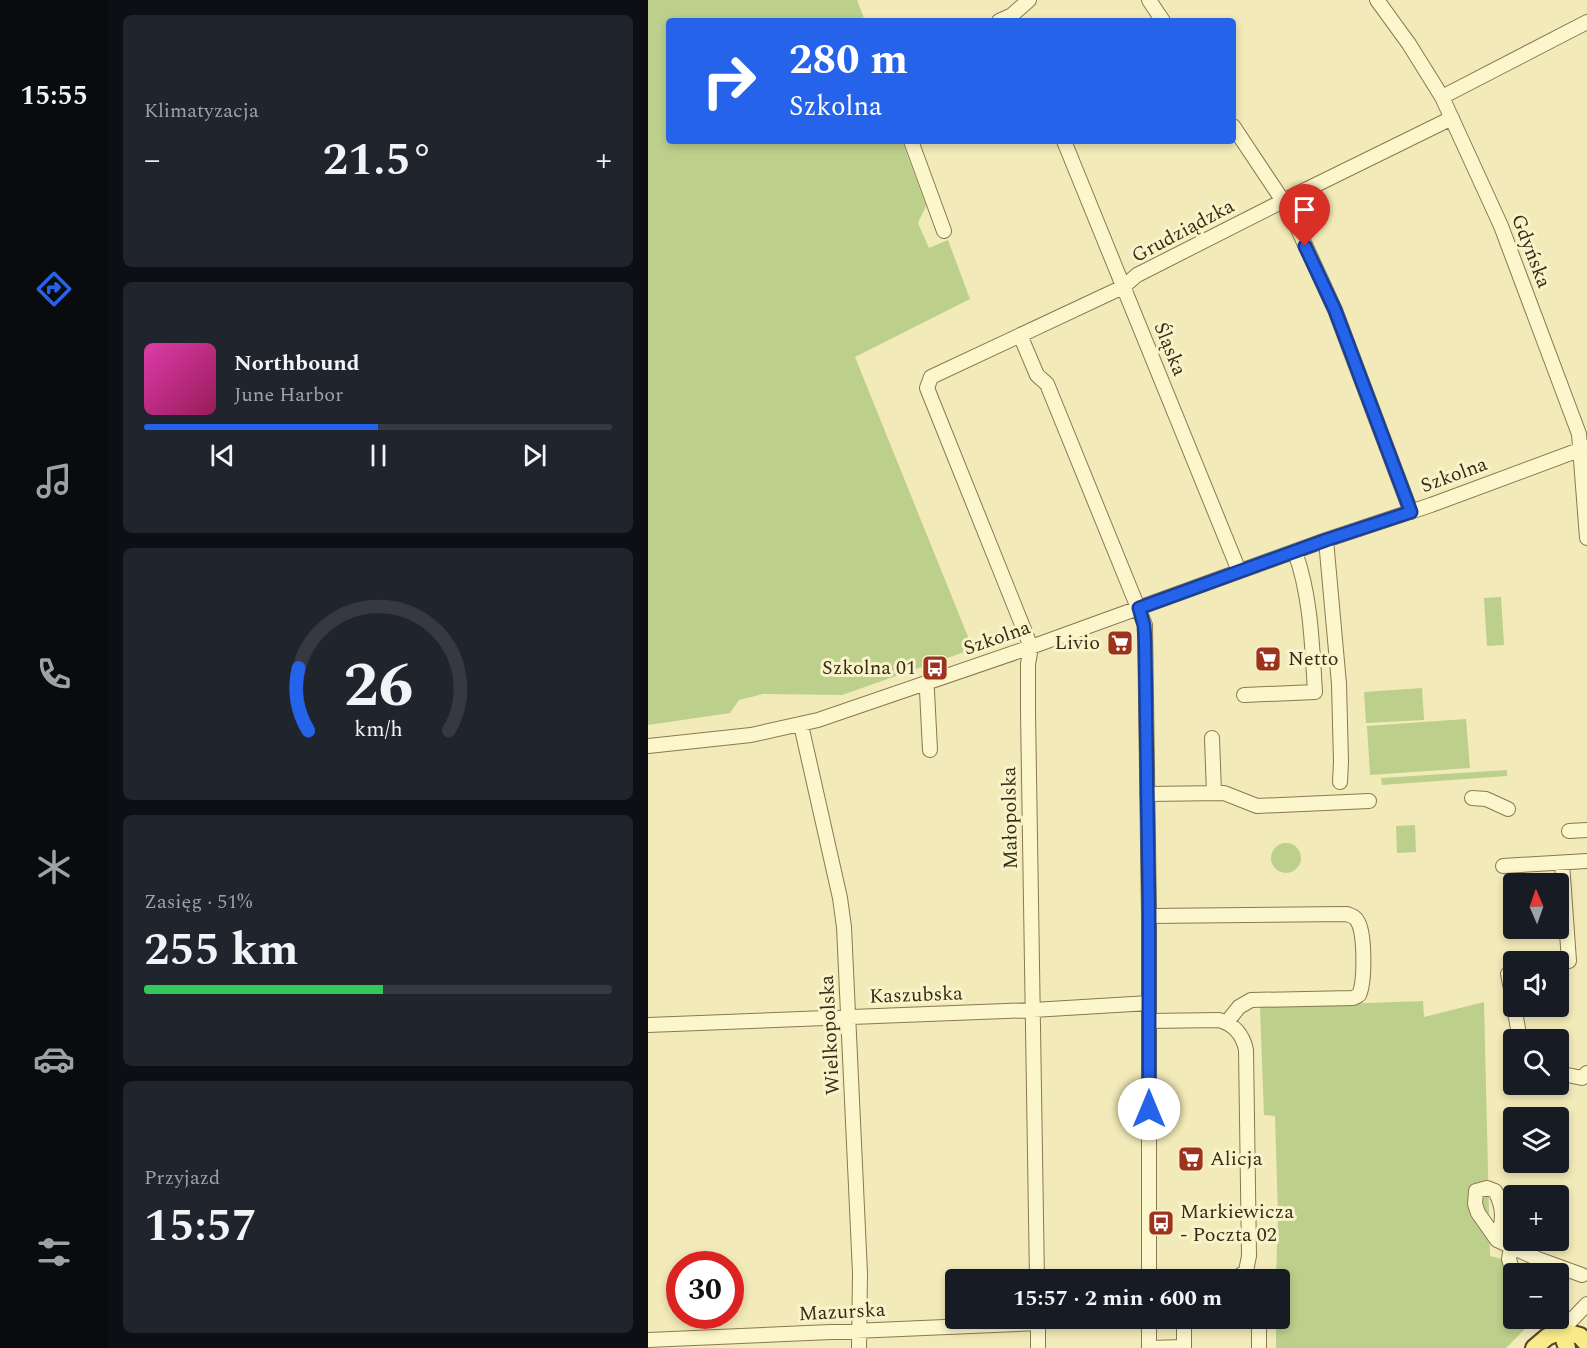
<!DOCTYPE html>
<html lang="pl">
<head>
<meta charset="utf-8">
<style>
	:root { --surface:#171b24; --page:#20242c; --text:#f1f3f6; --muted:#9ea1a6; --line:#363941; --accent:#2563eb }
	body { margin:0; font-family:Spectral,serif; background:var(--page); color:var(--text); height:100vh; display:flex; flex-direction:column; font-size:22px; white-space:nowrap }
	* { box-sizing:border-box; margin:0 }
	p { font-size:20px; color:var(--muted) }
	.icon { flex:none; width:33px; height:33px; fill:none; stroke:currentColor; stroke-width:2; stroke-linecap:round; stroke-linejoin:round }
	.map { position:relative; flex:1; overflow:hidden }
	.side { display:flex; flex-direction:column; gap:15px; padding:15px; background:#0d0f14; width:540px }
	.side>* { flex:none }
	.banner { position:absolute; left:18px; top:18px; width:570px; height:126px; border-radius:6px; box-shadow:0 3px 9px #0003; background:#2563eb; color:#fff; overflow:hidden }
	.needle { width:39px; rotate:358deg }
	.tools { position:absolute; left:855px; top:873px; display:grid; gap:12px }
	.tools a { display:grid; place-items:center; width:66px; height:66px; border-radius:6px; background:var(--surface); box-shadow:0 3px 9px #0003; font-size:30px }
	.speed { position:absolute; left:18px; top:1251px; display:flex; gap:12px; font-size:30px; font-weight:700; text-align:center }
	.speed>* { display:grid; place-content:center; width:78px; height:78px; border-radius:50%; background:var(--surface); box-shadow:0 3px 9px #0003; line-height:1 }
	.speed .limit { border:9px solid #d22; background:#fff; color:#111 }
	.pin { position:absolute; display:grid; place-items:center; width:51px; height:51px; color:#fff; margin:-62px -26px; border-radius:50% 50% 50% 0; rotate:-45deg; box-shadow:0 0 6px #0007 }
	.pin .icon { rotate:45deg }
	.me { position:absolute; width:66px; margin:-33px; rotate:0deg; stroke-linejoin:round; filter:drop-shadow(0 0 4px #0008) }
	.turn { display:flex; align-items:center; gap:21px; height:126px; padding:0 24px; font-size:27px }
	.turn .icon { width:78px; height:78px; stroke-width:2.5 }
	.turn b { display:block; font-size:42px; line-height:51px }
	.big { font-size:45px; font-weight:700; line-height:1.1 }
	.side .tile { flex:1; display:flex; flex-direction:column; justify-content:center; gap:9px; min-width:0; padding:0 21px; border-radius:9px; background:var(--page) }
	.side .dial { align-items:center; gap:0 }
	.dial svg { height:156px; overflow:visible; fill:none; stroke:var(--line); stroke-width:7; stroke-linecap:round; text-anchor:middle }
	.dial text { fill:var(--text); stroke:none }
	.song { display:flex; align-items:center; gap:18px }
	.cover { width:72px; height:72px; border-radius:9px; background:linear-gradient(135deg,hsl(320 70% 55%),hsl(330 70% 35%)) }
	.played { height:6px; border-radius:3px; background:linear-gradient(90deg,var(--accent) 50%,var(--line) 50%) }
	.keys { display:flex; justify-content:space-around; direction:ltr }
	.heat { display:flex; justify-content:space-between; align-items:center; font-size:33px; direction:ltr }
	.charge { height:9px; border-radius:4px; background:linear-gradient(90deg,#34c759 51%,var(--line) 0) }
	.trip { position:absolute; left:297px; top:1269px; width:345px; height:60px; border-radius:6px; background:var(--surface); box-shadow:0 3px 9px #0003; font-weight:700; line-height:60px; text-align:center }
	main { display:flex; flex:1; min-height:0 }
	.tabs { display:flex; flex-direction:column; width:108px; justify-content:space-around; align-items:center; background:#090b0e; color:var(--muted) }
	.tabs .icon { width:42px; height:42px }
	.tabs .on { color:var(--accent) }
	.tabs b { font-size:27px; color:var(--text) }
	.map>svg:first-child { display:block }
	.green { fill:#bcd08c }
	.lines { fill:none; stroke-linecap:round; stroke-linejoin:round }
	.minor-casing { stroke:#897952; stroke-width:16 }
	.major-casing { stroke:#554527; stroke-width:20 }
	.minor { stroke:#fcf6cc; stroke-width:14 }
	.major { stroke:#faeb8a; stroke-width:16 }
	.route-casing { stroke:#184099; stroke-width:15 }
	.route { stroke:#2563eb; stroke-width:10 }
	.labels { text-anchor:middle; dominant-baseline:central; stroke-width:6; stroke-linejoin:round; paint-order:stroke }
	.street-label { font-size:20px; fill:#362c19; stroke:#f8f3c8 }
	.poi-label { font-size:20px; fill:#362c19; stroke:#f8f3c8; text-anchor:start }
</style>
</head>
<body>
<main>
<nav class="tabs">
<b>15:55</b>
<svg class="icon on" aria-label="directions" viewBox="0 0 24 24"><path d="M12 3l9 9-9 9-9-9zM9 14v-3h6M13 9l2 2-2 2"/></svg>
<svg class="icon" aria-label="music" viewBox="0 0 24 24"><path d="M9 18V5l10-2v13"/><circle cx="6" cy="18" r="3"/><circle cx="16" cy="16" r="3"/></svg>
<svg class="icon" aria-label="phone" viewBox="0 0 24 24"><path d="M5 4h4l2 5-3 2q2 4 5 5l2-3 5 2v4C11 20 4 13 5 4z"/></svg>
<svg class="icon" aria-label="climate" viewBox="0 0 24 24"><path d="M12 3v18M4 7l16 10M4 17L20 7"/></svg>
<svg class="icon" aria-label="car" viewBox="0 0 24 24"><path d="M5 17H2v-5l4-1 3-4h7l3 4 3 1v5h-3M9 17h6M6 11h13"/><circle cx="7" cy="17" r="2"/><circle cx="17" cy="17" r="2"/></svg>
<svg class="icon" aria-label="filters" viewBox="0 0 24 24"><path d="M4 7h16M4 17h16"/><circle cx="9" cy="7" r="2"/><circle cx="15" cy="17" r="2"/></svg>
</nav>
<section class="side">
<div class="tile"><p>Klimatyzacja</p>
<div class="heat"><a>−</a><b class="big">21.5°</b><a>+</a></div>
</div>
<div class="tile">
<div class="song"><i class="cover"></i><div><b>Northbound</b><p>June Harbor</p></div></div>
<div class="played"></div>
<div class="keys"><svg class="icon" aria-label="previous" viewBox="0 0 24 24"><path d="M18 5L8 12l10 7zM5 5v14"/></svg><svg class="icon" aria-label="pause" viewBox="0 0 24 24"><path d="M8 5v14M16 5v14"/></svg><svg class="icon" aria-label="next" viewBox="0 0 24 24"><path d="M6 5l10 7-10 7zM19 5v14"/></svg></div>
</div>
<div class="tile dial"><svg viewBox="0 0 100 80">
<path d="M14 69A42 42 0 1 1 86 69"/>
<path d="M14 69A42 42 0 0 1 9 37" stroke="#2563eb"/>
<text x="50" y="56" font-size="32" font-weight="700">26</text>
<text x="50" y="72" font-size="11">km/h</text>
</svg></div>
<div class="tile"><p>Zasięg · 51%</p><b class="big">255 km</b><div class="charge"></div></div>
<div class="tile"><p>Przyjazd</p><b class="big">15:57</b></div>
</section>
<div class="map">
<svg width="939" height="1348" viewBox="0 0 939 1348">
	<rect width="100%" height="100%" fill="#f2eab8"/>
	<path class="green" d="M 0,0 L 209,0 L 217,21 L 21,21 L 21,141 L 254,141 L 278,206 L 270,223 L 281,248 L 300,240 L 322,299 L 207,357 L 325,649 L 194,695 L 115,694 L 91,700 L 82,713 L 0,725 Z
		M 853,597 L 856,645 L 839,646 L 836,598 Z
		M 774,688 L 776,720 L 718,723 L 716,692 Z
		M 818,719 L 822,768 L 722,775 L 719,726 Z
		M 859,770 L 859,776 L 734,785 L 733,778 Z
		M 767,825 L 768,852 L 749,853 L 748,826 Z
		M623 858a15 15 0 1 1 30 0a15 15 0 1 1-30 0Z
		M 775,1001 L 776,1017 L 836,1002 L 842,1256 L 908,1273 L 866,1274 L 866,1318 L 887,1319 L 858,1348 L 628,1348 L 628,1319 L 632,1318 L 632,1280 L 628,1279 L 630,1215 L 627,1116 L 616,1115 L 612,1007 Z"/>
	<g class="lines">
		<defs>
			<path id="minor" d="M 501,0 L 515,21
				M 729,0 L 761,44 L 794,97 L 853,226 L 931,434 L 939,538
				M 351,21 L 364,15 L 381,0
				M 794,97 L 939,22
				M 585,126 L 635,201 L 648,225 L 687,310 L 763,512
				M 263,141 L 296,231
				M 416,141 L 591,571
				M 372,335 L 389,375 L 399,384 L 497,625 L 501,916 L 501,1280
				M 678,540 L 691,684 L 693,762 L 692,782
				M 277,684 L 279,691 L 282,750
				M 596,695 L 667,692 C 664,645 663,596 647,552
				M 153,725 L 192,898 L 196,927 L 212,1273 L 211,1348
				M 564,738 L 566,793
				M 0,746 L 103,735 L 170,720 L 383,647 L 678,540 L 783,505 L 939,447
				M 499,794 L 576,793 L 609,806 L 721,801
				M 824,798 L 838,799 L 860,809
				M 921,831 L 939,830
				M 914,863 L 921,961
				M 855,866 L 939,861
				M 501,916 L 699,914 C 704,916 708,917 710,922 C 717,935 717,982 711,995 L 705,998 L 603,1000 L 591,1007 L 579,1022
				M 860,974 L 866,1004
				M 866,1006 L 872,1040
				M 501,1021 L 571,1020 C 586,1024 595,1035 598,1050 L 601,1256 L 598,1271 L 586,1280
				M 0,1025 L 385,1010 L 501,1003
				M 910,1073 L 934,1078 L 939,1073
				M 849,1240 C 855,1221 857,1209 847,1191 L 839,1188 L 828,1191 L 827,1204 L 830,1213 L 849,1240 L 890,1259 L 934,1275
				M 863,1246 L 861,1259 L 866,1276
				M 389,1280 L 380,712 L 380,664 L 383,647 L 279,388 L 283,377 L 475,287 L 489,275 L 635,201 L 804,118
				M 390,1318 L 390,1348
				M 611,1318 L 611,1348
				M 899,1318 L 913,1331 L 939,1304
				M 0,1340 L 390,1323
				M 501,1348 L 536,1347
				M 501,1348 L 501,1318
				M 536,1348 L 536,1318"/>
			<path id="major" d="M 913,1331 L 932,1336 L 939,1344
				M 913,1331 L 919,1348
				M 886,1348 L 899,1337 L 913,1331"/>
		</defs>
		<use href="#minor" class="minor-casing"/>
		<use href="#major" class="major-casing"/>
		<use href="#minor" class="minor"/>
		<use href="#major" class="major"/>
	</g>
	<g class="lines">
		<defs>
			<path id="route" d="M 501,1109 L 501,916 L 497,642 L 496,625 L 491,608 L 678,540 L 763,512 L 687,310 L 657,246"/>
		</defs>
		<use href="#route" class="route-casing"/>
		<use href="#route" class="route"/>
	</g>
	<defs>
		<symbol id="supermarket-square" viewBox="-11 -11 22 22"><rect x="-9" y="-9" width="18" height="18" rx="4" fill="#9d321d" stroke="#f8f3c8"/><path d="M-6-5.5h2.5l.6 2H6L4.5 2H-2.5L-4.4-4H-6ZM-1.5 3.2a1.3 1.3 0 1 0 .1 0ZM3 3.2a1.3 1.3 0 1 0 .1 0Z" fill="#fff"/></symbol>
		<symbol id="bus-square" viewBox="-11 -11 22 22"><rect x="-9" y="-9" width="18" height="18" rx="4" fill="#9d321d" stroke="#f8f3c8"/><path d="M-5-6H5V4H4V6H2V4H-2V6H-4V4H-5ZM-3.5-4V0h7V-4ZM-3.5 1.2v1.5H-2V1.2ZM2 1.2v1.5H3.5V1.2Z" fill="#fff"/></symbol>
	</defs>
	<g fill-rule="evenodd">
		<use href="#supermarket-square" x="457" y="628" width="30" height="30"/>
		<use href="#supermarket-square" x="605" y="644" width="30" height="30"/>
		<use href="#bus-square" x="272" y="653" width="30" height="30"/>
		<use href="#supermarket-square" x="528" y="1144" width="30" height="30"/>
		<use href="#bus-square" x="498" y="1208" width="30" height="30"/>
	</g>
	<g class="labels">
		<g class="street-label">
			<text transform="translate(535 231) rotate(-28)">Grudziądzka</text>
			<text transform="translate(883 251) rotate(69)">Gdyńska</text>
			<text transform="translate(522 349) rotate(68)">Śląska</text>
			<text transform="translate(806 475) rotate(-20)">Szkolna</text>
			<text transform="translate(349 638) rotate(-19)">Szkolna</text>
			<text transform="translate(362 818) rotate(-91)">Małopolska</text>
			<text transform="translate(268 995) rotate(-2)">Kaszubska</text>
			<text transform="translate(182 1035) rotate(-93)">Wielkopolska</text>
			<text transform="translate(194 1312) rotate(-3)">Mazurska</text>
		</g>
		<g class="poi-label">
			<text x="452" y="643" text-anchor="end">Livio</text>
			<text x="640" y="659">Netto</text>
			<text x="268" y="668" text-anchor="end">Szkolna 01</text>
			<text x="562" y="1159">Alicja</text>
			<text x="532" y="1212">Markiewicza<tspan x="532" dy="23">- Poczta 02</tspan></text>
		</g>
	</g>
</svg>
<div class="tools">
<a><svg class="needle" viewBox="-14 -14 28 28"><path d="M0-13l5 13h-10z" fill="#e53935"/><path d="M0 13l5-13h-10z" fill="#9ea1a6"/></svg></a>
<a><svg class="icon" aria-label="sound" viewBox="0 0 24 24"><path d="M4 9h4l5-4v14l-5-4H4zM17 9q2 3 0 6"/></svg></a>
<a><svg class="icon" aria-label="search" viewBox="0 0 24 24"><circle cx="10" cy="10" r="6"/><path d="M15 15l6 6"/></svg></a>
<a><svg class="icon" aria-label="layers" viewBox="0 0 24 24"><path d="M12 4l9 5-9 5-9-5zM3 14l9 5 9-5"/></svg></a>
<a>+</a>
<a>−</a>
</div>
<div class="speed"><div class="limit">30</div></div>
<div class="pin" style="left:657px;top:246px;background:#d93025"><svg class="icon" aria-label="arrive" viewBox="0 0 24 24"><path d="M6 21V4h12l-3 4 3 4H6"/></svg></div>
<svg class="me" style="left:501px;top:1109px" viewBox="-20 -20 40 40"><circle r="19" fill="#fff"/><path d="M0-13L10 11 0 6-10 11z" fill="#2563eb"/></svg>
<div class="trip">15:57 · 2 min · 600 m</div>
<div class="banner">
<div class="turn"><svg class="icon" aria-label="right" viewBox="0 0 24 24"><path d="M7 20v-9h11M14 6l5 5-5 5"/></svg><div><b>280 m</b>Szkolna</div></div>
</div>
</div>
</main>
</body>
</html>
